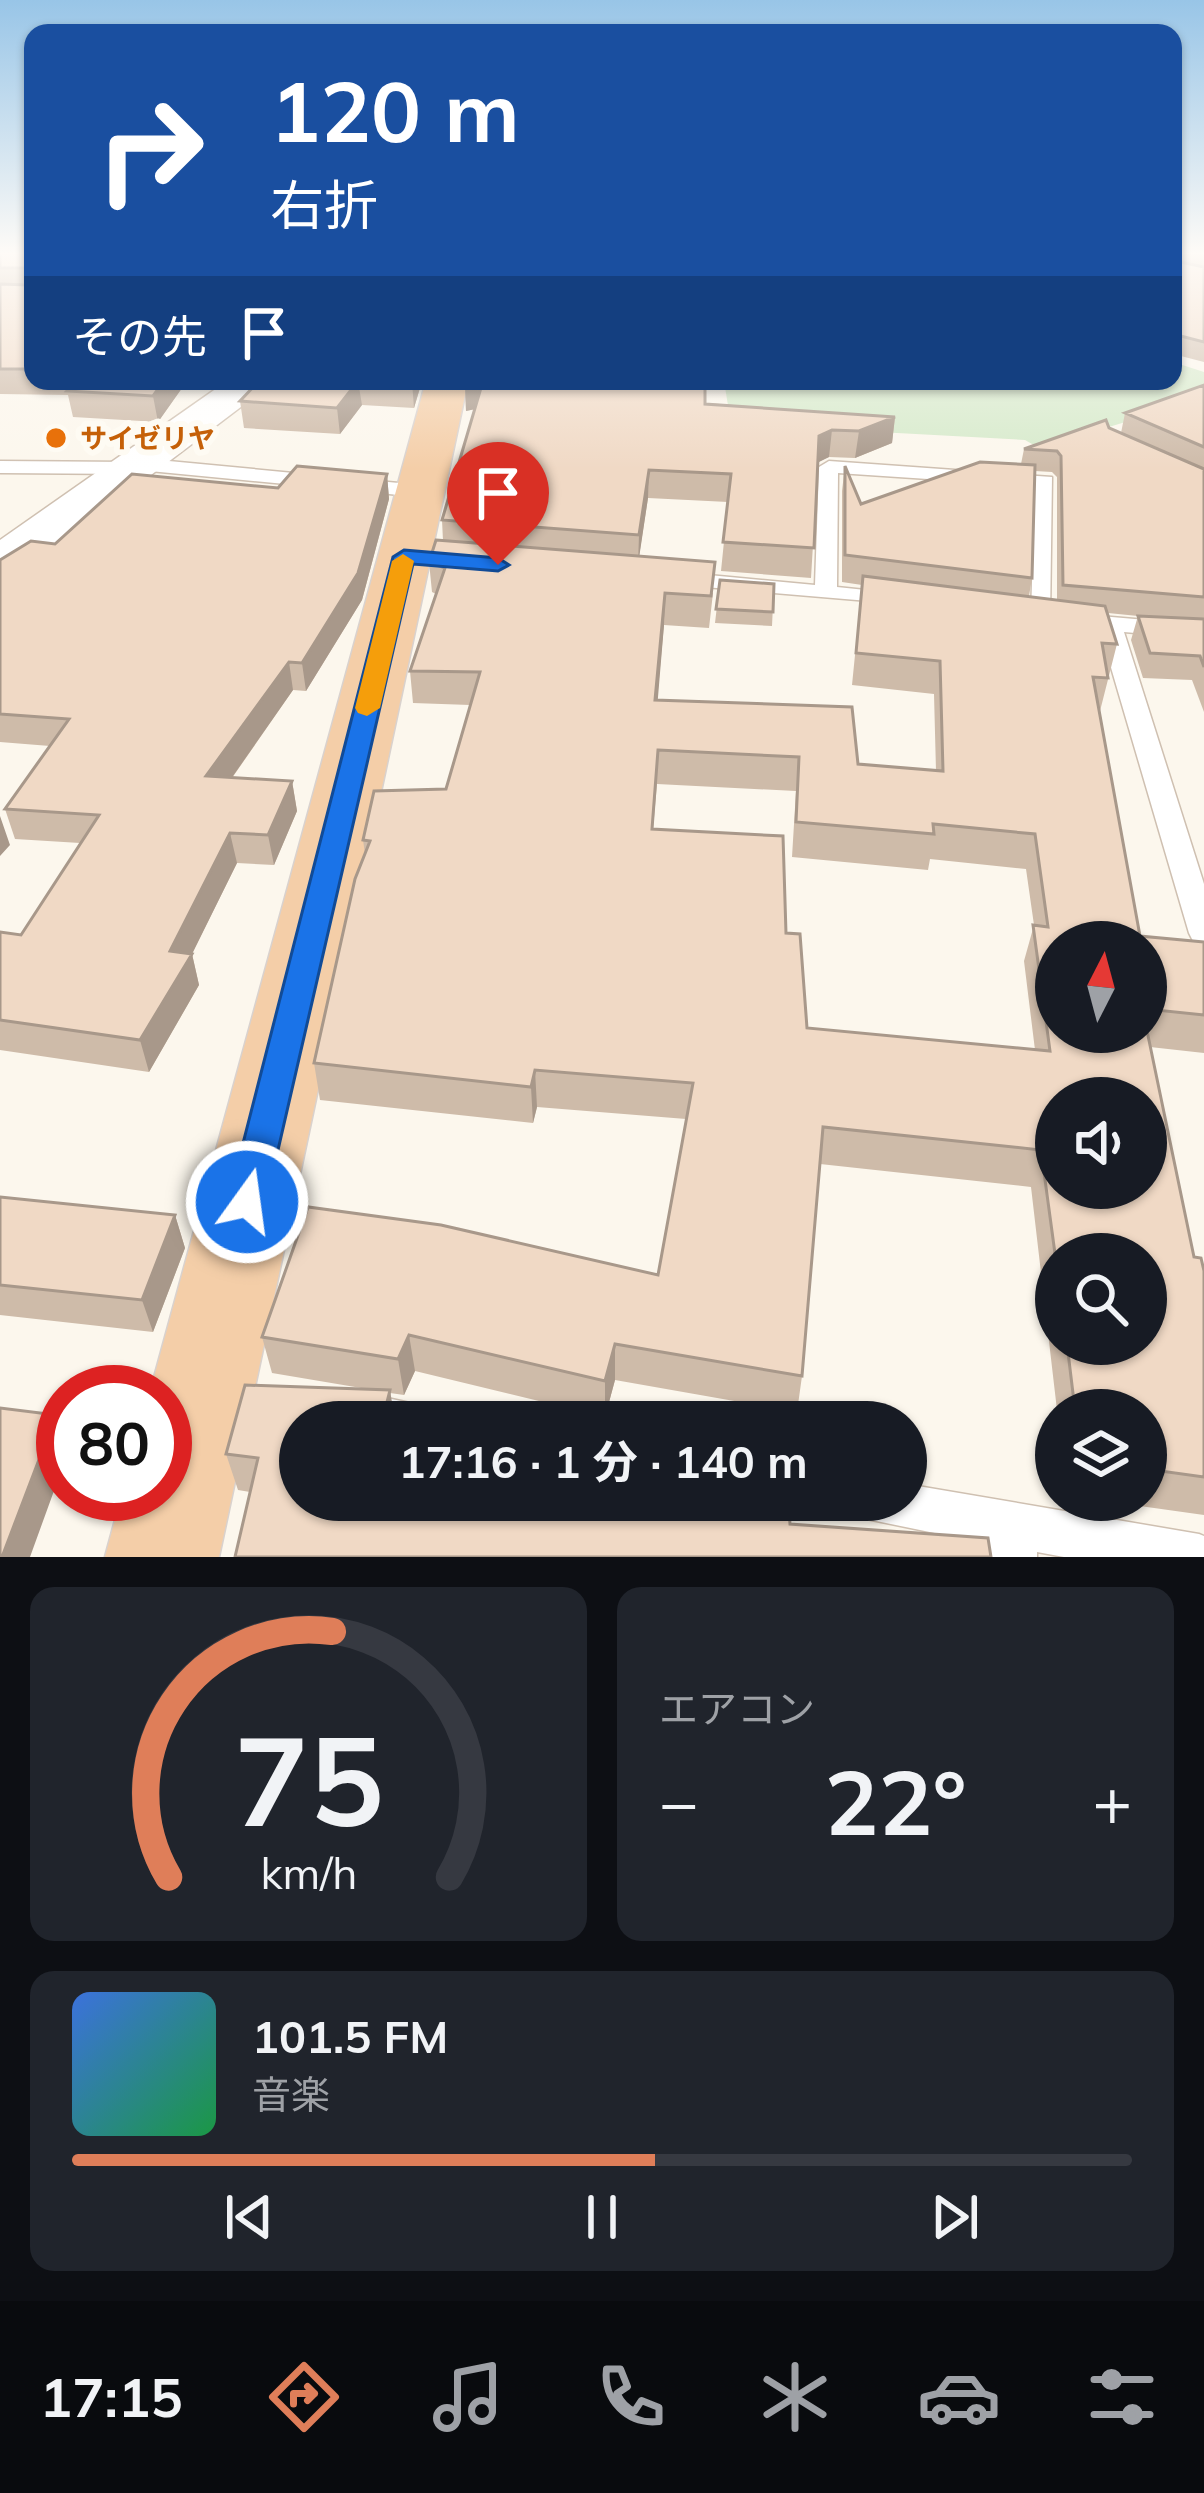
<!DOCTYPE html>
<html lang="ja">
<head>
<meta charset="utf-8">
<style>
	:root { --surface:#171b24; --page:#20242c; --text:#f1f3f6; --muted:#9ea1a6; --line:#363941; --accent:#df7e59 }
	body { margin:0; font-family:Mulish,"Noto Sans JP",sans-serif; background:var(--page); color:var(--text); height:100vh; display:flex; flex-direction:column; font-size:45px; white-space:nowrap }
	* { box-sizing:border-box; margin:0 }
	p { font-size:39px; color:var(--muted) }
	.icon { flex:none; width:66px; height:66px; fill:none; stroke:currentColor; stroke-width:2; stroke-linecap:round; stroke-linejoin:round }
	.map { position:relative; height:1557px; overflow:hidden }
	.sheet { display:flex; flex-direction:column; gap:30px; padding:30px; background:#0d0f14; flex:1 }
	.sheet>* { flex:none }
	.hud { position:absolute; left:24px; top:24px; width:1158px; height:366px; border-radius:24px; box-shadow:0 3px 9px #0004; background:#1a4fa0; color:#fff; overflow:hidden }
	.needle { width:78px; rotate:6deg }
	.tools { position:absolute; left:1035px; top:921px; display:grid; gap:24px }
	.tools a { display:grid; place-items:center; width:132px; height:132px; border-radius:50%; background:var(--surface); box-shadow:0 3px 9px #0004; font-size:60px }
	.speed { position:absolute; left:36px; top:1365px; display:flex; gap:24px; font-size:60px; font-weight:700; text-align:center }
	.speed>* { display:grid; place-content:center; width:156px; height:156px; border-radius:50%; background:var(--surface); box-shadow:0 3px 9px #0004; line-height:1 }
	.speed .limit { border:18px solid #d22; background:#fff; color:#111 }
	.pin { position:absolute; display:grid; place-items:center; width:102px; height:102px; color:#fff; margin:-123px -51px; border-radius:50% 50% 50% 0; rotate:-45deg; box-shadow:0 0 12px #0007 }
	.pin .icon { rotate:45deg }
	.me { position:absolute; width:132px; margin:-66px; rotate:14deg; stroke-linejoin:round; filter:drop-shadow(0 0 9px #0008) }
	.turn { display:flex; align-items:center; gap:42px; height:252px; padding:0 48px; font-size:54px }
	.turn .icon { width:156px; height:156px; stroke-width:2.5 }
	.turn b { display:block; font-size:84px; line-height:102px }
	.then { display:flex; align-items:center; height:114px; padding:0 48px; background:#0003; gap:24px; font-size:45px }
	.big { font-size:90px; font-weight:700; line-height:1.1 }
	.sheet .card { flex:1; display:flex; flex-direction:column; justify-content:center; gap:18px; min-width:0; padding:0 42px; border-radius:24px; background:var(--page) }
	.sheet .dial { align-items:center; gap:0 }
	.dial svg { height:312px; overflow:visible; fill:none; stroke:var(--line); stroke-width:7; stroke-linecap:round; text-anchor:middle }
	.dial text { fill:var(--text); stroke:none }
	.song { display:flex; align-items:center; gap:36px }
	.cover { width:144px; height:144px; border-radius:18px; background:linear-gradient(135deg,hsl(220 70% 55%),hsl(140 70% 35%)) }
	.played { height:12px; border-radius:6px; background:linear-gradient(90deg,var(--accent) 55%,var(--line) 55%) }
	.keys { display:flex; justify-content:space-around; direction:ltr }
	.heat { display:flex; justify-content:space-between; align-items:center; font-size:66px; direction:ltr }
	.sheet .tiles { flex:1; display:grid; gap:30px; grid-template-columns:1fr 1fr }
	.card:last-child { grid-column:span 2 }
	.trip { position:absolute; left:279px; top:1401px; width:648px; height:120px; border-radius:60px; background:var(--surface); box-shadow:0 3px 9px #0004; font-weight:700; line-height:120px; text-align:center }
	.tabs { display:flex; height:192px; justify-content:space-around; align-items:center; background:#090b0e; color:var(--muted) }
	.tabs .icon { width:84px; height:84px }
	.tabs .on { color:var(--accent) }
	.tabs b { font-size:54px; color:var(--text) }
	.map>svg:first-child { display:block }
	.green { fill:#d6eacb }
	.lines { fill:none; stroke-linecap:round; stroke-linejoin:round }
	.service-casing { stroke:#cfc0b1; stroke-width:3 }
	.tertiary-casing { stroke:#cfc0b1; stroke-width:3 }
	.trunk-casing { stroke:#d9d2ce; stroke-width:3 }
	.service { fill:#fff; fill-rule:evenodd }
	.tertiary { fill:#fff; fill-rule:evenodd }
	.trunk { fill:#f4cea8; fill-rule:evenodd }
	.wall { fill:#cebba9; fill-rule:evenodd }
	.shaded-wall { fill:#a8988a }
	.building { fill:#f0d9c5; stroke:#a8988a; stroke-width:3; fill-rule:evenodd }
	.route { fill:#1a73e8; stroke:#114b97; stroke-width:3 }
	.slow { fill:#f59e0b }
	.food-dot { fill:#e8710a; stroke:#fefbf3; stroke-width:4.5 }
	.labels { text-anchor:middle; dominant-baseline:central; stroke-width:12; stroke-linejoin:round; paint-order:stroke }
	.far-food-label { font-size:27px; font-weight:bold; fill:#c56008; stroke:#fefbf3; text-anchor:start }
</style>
</head>
<body>
<div class="map">
<svg width="1204" height="1557" viewBox="0 0 1204 1557">
	<rect width="100%" height="100%" fill="#fcf7ed"/>
	<path class="green" d="M 1173,362 L 1204,372 L 1204,434 L 1152,414 L 1039,448 L 1025,440 L 731,424 L 724,381 L 1173,381 Z"/>
	<g class="lines">
		<defs>
			<path id="service" d="M 137,458 L 420,485 L 430,491 L 420,497 L 139,470 L 131,474 L 0,473 L 0,461 L 129,462 Z
				M 829,461 L 1052,477 L 1050,620 L 1042,622 L 1031,615 L 1035,486 L 838,473 L 837,587 L 904,594 L 904,604 L 669,584 L 669,574 L 677,572 L 815,585 L 819,467 Z
				M 1077,614 L 1204,625 L 1204,639 L 1124,632 L 1204,884 L 1204,944 L 1193,941 L 1189,933 L 1100,630 L 1069,626 L 1066,621 Z
				M 360,1392 L 428,1407 L 435,1422 L 342,1422 L 338,1413 L 345,1398 Z
				M 906,1484 L 1199,1534 L 1204,1536 L 1204,1557 L 1064,1557 L 1037,1552 L 1037,1557 L 991,1557 L 988,1544 L 852,1516 L 845,1500 L 906,1500 Z"/>
			<path id="tertiary" d="M 227,381 L 275,381 L 19,575 L 0,580 L 0,540 Z"/>
			<path id="trunk" d="M 426,381 L 468,381 L 219,1557 L 105,1557 L 122,1494 L 165,1494 L 165,1392 L 150,1392 Z"/>
		</defs>
		<use href="#service" class="service-casing"/>
		<use href="#tertiary" class="tertiary-casing"/>
		<use href="#trunk" class="trunk-casing"/>
		<use href="#service" class="service"/>
		<use href="#tertiary" class="tertiary"/>
		<use href="#trunk" class="trunk"/>
	</g>
	<path class="wall" d="M 0,251 L 33,251 L 33,381 L 187,381 L 158,422 L 73,417 L 68,395 L 0,394 Z
		M 1173,251 L 1204,251 L 1204,362 L 1173,354 Z
		M 259,381 L 422,381 L 414,408 L 362,405 L 340,434 L 244,428 L 240,401 Z
		M 465,385 L 895,417 L 892,443 L 855,458 L 829,457 L 818,462 L 811,578 L 721,571 L 728,502 L 648,498 L 639,556 L 713,593 L 709,628 L 664,625 L 657,700 L 858,764 L 936,771 L 934,694 L 852,685 L 862,585 L 842,582 L 842,491 L 845,466 L 861,504 L 1021,464 L 1024,449 L 1109,428 L 1121,433 L 1125,413 L 1204,385 L 1204,712 L 1192,680 L 1143,678 L 1131,640 L 1138,616 L 1108,613 L 1117,644 L 1100,711 L 1140,936 L 1204,942 L 1204,1053 L 1150,1047 L 1194,1257 L 1204,1271 L 1204,1515 L 1097,1500 L 1146,1500 L 1146,1410 L 1057,1410 L 1031,1187 L 820,1164 L 802,1376 L 797,1412 L 615,1380 L 605,1417 L 415,1371 L 404,1395 L 390,1393 L 395,1422 L 382,1422 L 250,1492 L 238,1490 L 226,1454 L 373,1390 L 272,1373 L 262,1337 L 658,1275 L 686,1119 L 537,1107 L 533,1123 L 320,1100 L 314,1063 L 365,854 L 363,840 L 446,789 L 470,705 L 413,703 L 410,671 L 436,594 L 432,592 L 429,562 L 443,541 L 442,520 L 475,409 L 466,411 ZM 1035,471 L 1052,472 L 1057,477 L 1057,600 L 1029,596 L 1032,578 ZM 657,784 L 796,791 L 792,857 L 928,870 L 930,859 L 1026,869 L 1034,925 L 1024,961 L 1035,1050 L 807,1028 L 786,933 L 653,829 ZM 1146,942 L 1146,1032 L 1056,1032 ZM 1056,1254 L 1146,1344 L 1056,1344 Z
		M 387,474 L 389,499 L 362,600 L 306,691 L 293,690 L 232,778 L 292,781 L 297,811 L 274,865 L 237,863 L 192,954 L 199,985 L 149,1072 L 0,1050 L 0,932 L 21,935 L 80,843 L 15,839 L 5,809 L 50,746 L 0,742 L 0,560 L 55,544 L 278,488 Z
		M 720,580 L 774,584 L 772,626 L 715,623 Z
		M 0,1197 L 175,1215 L 185,1248 L 153,1332 L 0,1315 Z"/>
	<path class="shaded-wall" d="M 164,381 L 187,381 L 158,422 L 153,396 Z
		M 358,381 L 362,405 L 340,434 L 337,408 Z
		M 412,381 L 422,381 L 414,408 L 412,382 Z
		M 483,381 L 485,407 L 466,411 L 465,385 Z
		M 895,417 L 892,443 L 855,458 L 859,431 Z
		M 832,430 L 829,457 L 817,463 L 819,436 Z
		M 649,470 L 648,498 L 638,565 L 639,535 Z
		M 387,474 L 389,499 L 362,600 L 306,691 L 302,663 Z
		M 665,593 L 664,625 L 655,733 L 655,700 Z
		M 289,662 L 293,690 L 212,806 L 206,776 Z
		M 292,781 L 297,811 L 274,865 L 268,835 Z
		M 0,816 L 10,845 L 0,856 Z
		M 230,833 L 237,863 L 192,954 L 199,985 L 149,1072 L 140,1040 L 170,951 Z
		M 535,1070 L 537,1107 L 533,1123 L 531,1087 Z
		M 175,1215 L 185,1248 L 153,1332 L 142,1300 Z
		M 409,1335 L 415,1371 L 404,1395 L 398,1359 Z
		M 615,1344 L 615,1380 L 605,1417 L 605,1381 Z
		M 390,1390 L 395,1422 L 382,1422 Z
		M 59,1407 L 63,1416 L 63,1466 L 30,1557 L 2,1557 Z"/>
	<path class="building" d="M 0,251 L 33,251 L 33,369 L 0,369 L 0,284 L 27,285 L 32,272 L 28,268 L 0,268 Z
		M 1173,251 L 1175,251 L 1176,261 L 1204,267 L 1204,342 L 1173,334 Z
		M 77,381 L 164,381 L 153,396 L 67,391 Z
		M 259,381 L 358,381 L 337,408 L 240,401 Z
		M 483,381 L 705,381 L 705,404 L 895,417 L 859,431 L 832,430 L 819,436 L 814,548 L 723,542 L 731,474 L 649,470 L 639,535 L 442,520 Z
		M 1204,385 L 1204,447 L 1125,413 Z
		M 1106,420 L 1109,428 L 1204,469 L 1204,597 L 1063,585 L 1061,456 L 1057,451 L 1024,449 Z
		M 980,462 L 1035,465 L 1032,578 L 845,555 L 845,466 L 861,504 Z
		M 297,466 L 387,474 L 358,573 L 302,663 L 289,662 L 206,776 L 292,781 L 268,835 L 230,833 L 170,951 L 192,954 L 140,1040 L 0,1020 L 0,932 L 21,935 L 99,815 L 5,809 L 69,719 L 0,714 L 0,560 L 31,541 L 55,544 L 132,474 L 278,488 Z
		M 436,540 L 715,562 L 711,596 L 665,593 L 655,700 L 852,707 L 858,764 L 943,771 L 940,661 L 856,653 L 863,576 L 1105,606 L 1117,644 L 1102,643 L 1108,678 L 1093,677 L 1140,936 L 1204,942 L 1204,1015 L 1146,1009 L 1146,942 L 1056,942 L 1056,1032 L 1146,1032 L 1146,1026 L 1194,1257 L 1201,1258 L 1204,1271 L 1204,1477 L 1146,1469 L 1146,1410 L 1075,1410 L 1067,1344 L 1146,1344 L 1146,1254 L 1056,1254 L 1056,1261 L 1041,1150 L 823,1127 L 802,1376 L 615,1344 L 605,1381 L 409,1335 L 398,1359 L 262,1337 L 308,1207 L 441,1225 L 658,1275 L 693,1083 L 535,1070 L 531,1087 L 314,1063 L 355,879 L 370,841 L 363,840 L 374,791 L 446,789 L 480,672 L 410,671 L 445,568 L 429,562 ZM 658,750 L 799,757 L 796,822 L 934,834 L 933,824 L 1035,834 L 1048,927 L 1033,925 L 1050,1051 L 807,1028 L 800,934 L 786,933 L 783,836 L 652,829 ZM 1056,1098 L 1146,1098 L 1146,1188 L 1056,1188 Z
		M 720,580 L 774,584 L 773,612 L 716,609 Z
		M 1138,616 L 1204,619 L 1204,667 L 1200,656 L 1150,653 Z
		M 0,1197 L 175,1215 L 142,1300 L 0,1285 Z
		M 245,1385 L 390,1390 L 382,1422 L 300,1422 L 300,1500 L 613,1500 L 789,1509 L 790,1524 L 988,1538 L 991,1557 L 235,1557 L 258,1458 L 226,1454 Z
		M 59,1407 L 2,1557 L 0,1557 L 0,1408 L 48,1414 Z"/>
	<linearGradient id="sky" x2="0" y2="1"><stop stop-color="#98c5e7"/><stop offset="0.54" stop-color="#fefbf7"/><stop offset="1" stop-color="#fefbf7" stop-opacity="0"/></linearGradient>
	<rect width="1204" height="469" fill="url(#sky)"/>
	<path class="route" d="M 404,550 L 498,558 L 509,565 L 498,571 L 413,564 L 266,1202 L 261,1213 L 247,1218 L 234,1213 L 228,1202 L 393,557 Z"/>
	<path class="slow" d="M 403,554 L 414,561 L 380,708 L 367,716 L 358,713 L 355,708 L 392,561 Z"/>
	<circle class="food-dot" cx="56" cy="438" r="12"/>
	<g class="labels">
		<g class="far-food-label">
			<text x="80" y="438">サイゼリヤ</text>
		</g>
	</g>
</svg>
<div class="tools">
<a><svg class="needle" viewBox="-14 -14 28 28"><path d="M0-13l5 13h-10z" fill="#e53935"/><path d="M0 13l5-13h-10z" fill="#9ea1a6"/></svg></a>
<a><svg class="icon" aria-label="sound" viewBox="0 0 24 24"><path d="M4 9h4l5-4v14l-5-4H4zM17 9q2 3 0 6"/></svg></a>
<a><svg class="icon" aria-label="search" viewBox="0 0 24 24"><circle cx="10" cy="10" r="6"/><path d="M15 15l6 6"/></svg></a>
<a><svg class="icon" aria-label="layers" viewBox="0 0 24 24"><path d="M12 4l9 5-9 5-9-5zM3 14l9 5 9-5"/></svg></a>
</div>
<div class="speed"><div class="limit">80</div></div>
<div class="pin" style="left:498px;top:565px;background:#d93025"><svg class="icon" aria-label="arrive" viewBox="0 0 24 24"><path d="M6 21V4h12l-3 4 3 4H6"/></svg></div>
<svg class="me" style="left:247px;top:1202px" viewBox="-20 -20 40 40"><circle r="17" fill="#1a73e8" stroke="#fff" stroke-width="3"/><path d="M0-11L8 9 0 5-8 9z" fill="#fff"/></svg>
<div class="trip">17:16 · 1 分 · 140 m</div>
<div class="hud">
<div class="turn"><svg class="icon" aria-label="right" viewBox="0 0 24 24"><path d="M7 20v-9h11M14 6l5 5-5 5"/></svg><div><b>120 m</b>右折</div></div>
<div class="then">その先<svg class="icon" aria-label="arrive" viewBox="0 0 24 24"><path d="M6 21V4h12l-3 4 3 4H6"/></svg></div>
</div>
</div>
<section class="sheet">
<div class="tiles">
<div class="card dial"><svg viewBox="0 0 100 80">
<path d="M14 69A42 42 0 1 1 86 69"/>
<path d="M14 69A42 42 0 0 1 56 6" stroke="#df7e59"/>
<text x="50" y="56" font-size="32" font-weight="700">75</text>
<text x="50" y="72" font-size="11">km/h</text>
</svg></div>
<div class="card"><p>エアコン</p>
<div class="heat"><a>−</a><b class="big">22°</b><a>+</a></div>
</div>
<div class="card">
<div class="song"><i class="cover"></i><div><b>101.5 FM</b><p>音楽</p></div></div>
<div class="played"></div>
<div class="keys"><svg class="icon" aria-label="previous" viewBox="0 0 24 24"><path d="M18 5L8 12l10 7zM5 5v14"/></svg><svg class="icon" aria-label="pause" viewBox="0 0 24 24"><path d="M8 5v14M16 5v14"/></svg><svg class="icon" aria-label="next" viewBox="0 0 24 24"><path d="M6 5l10 7-10 7zM19 5v14"/></svg></div>
</div>
</div>
</section>
<nav class="tabs">
<b>17:15</b>
<svg class="icon on" aria-label="directions" viewBox="0 0 24 24"><path d="M12 3l9 9-9 9-9-9zM9 14v-3h6M13 9l2 2-2 2"/></svg>
<svg class="icon" aria-label="music" viewBox="0 0 24 24"><path d="M9 18V5l10-2v13"/><circle cx="6" cy="18" r="3"/><circle cx="16" cy="16" r="3"/></svg>
<svg class="icon" aria-label="phone" viewBox="0 0 24 24"><path d="M5 4h4l2 5-3 2q2 4 5 5l2-3 5 2v4C11 20 4 13 5 4z"/></svg>
<svg class="icon" aria-label="climate" viewBox="0 0 24 24"><path d="M12 3v18M4 7l16 10M4 17L20 7"/></svg>
<svg class="icon" aria-label="car" viewBox="0 0 24 24"><path d="M5 17H2v-5l4-1 3-4h7l3 4 3 1v5h-3M9 17h6M6 11h13"/><circle cx="7" cy="17" r="2"/><circle cx="17" cy="17" r="2"/></svg>
<svg class="icon" aria-label="filters" viewBox="0 0 24 24"><path d="M4 7h16M4 17h16"/><circle cx="9" cy="7" r="2"/><circle cx="15" cy="17" r="2"/></svg>
</nav>
</body>
</html>
